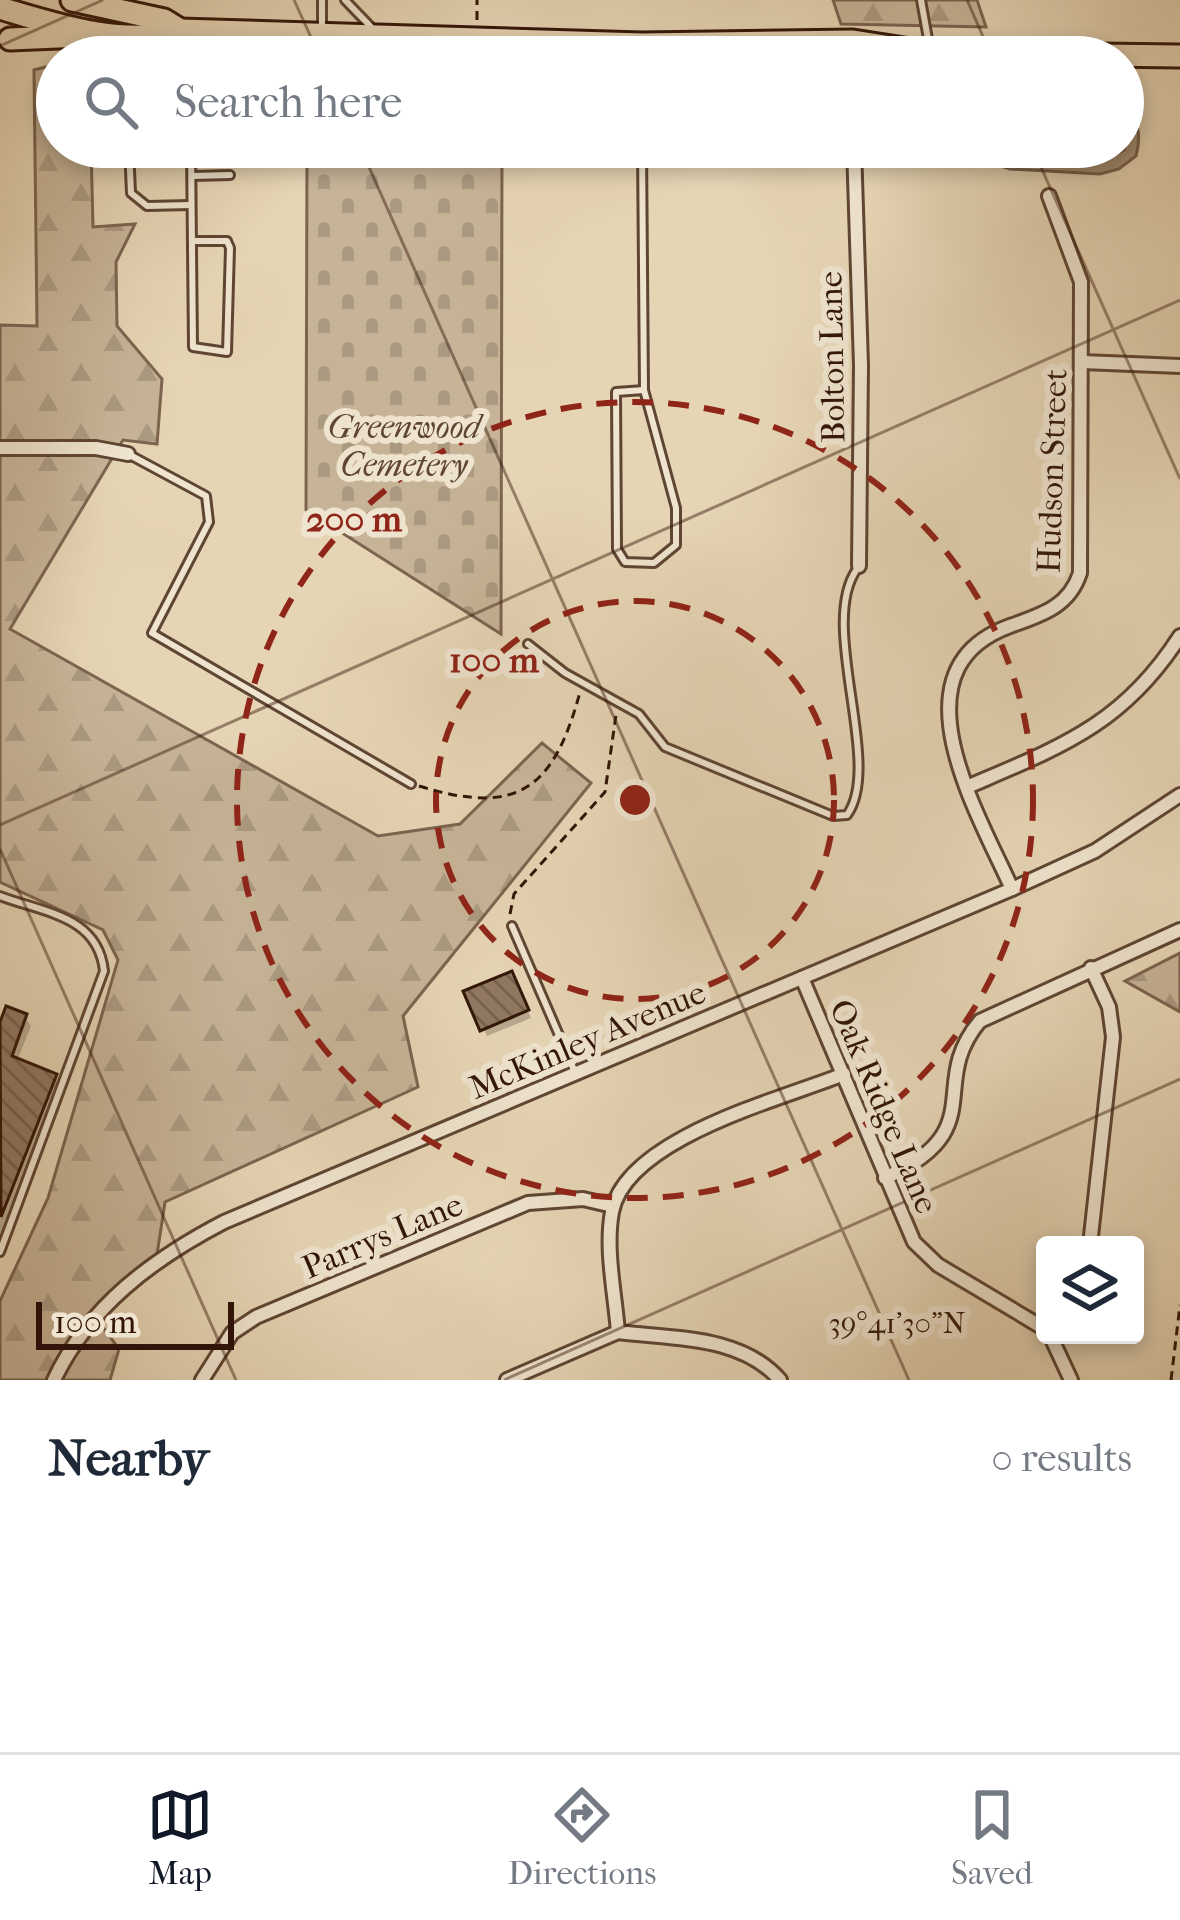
<!DOCTYPE html>
<html lang="en">
<head>
<meta charset="utf-8">
<style>
	body { margin:0; font-family:"IM FELL French Canon",serif; background:#f2f2f3; color:#1f2937 }
	.controls { position:absolute; right:36px; bottom:36px; display:grid; overflow:hidden; border-radius:12px; box-shadow:0 6px 18px #0003 }
	.controls button { width:108px; height:108px; display:grid; place-items:center; padding:0; border:0; border-bottom:3px solid #e0e1e3; background:#fff; color:#1f2937; font:60px sans-serif }
	.scale { position:absolute; left:36px; bottom:30px; width:198px; box-sizing:border-box; padding-left:12px; border:6px solid #321508; border-top:0; font-size:33px; line-height:42px; white-space:nowrap; color:#321508; -webkit-text-stroke:9px #efe4cf; paint-order:stroke }
	.list { margin:0; padding:0; list-style:none }
	h2 { display:flex; justify-content:space-between; align-items:center; height:156px; margin:0; padding:0 48px; font-size:51px }
	h2 small { font-size:39px; font-weight:400; color:#747a83 }
	.icon { flex:none; width:66px; height:66px; fill:none; stroke:currentColor; stroke-width:2; stroke-linecap:round; stroke-linejoin:round }
	.map { position:relative; flex:none; width:1180px; height:1380px; overflow:hidden }
	.search { position:absolute; background:#fff; box-shadow:0 6px 18px #0003; left:36px; right:36px; top:36px; height:132px; display:flex; align-items:center; gap:30px; box-sizing:border-box; padding:0 42px; border-radius:66px; color:#747a83; font-size:45px }
	.sheet { height:372px; background:#fff }
	nav { display:flex; justify-content:space-around; align-items:center; box-sizing:border-box; height:168px; border-top:3px solid #e0e1e3; background:#fff; font-size:33px; color:#747a83 }
	nav a { display:grid; justify-items:center; gap:6px }
	nav .on { color:#111827 }
	.map>svg:first-child { display:block }
	.forest { fill:url(#forest-firs); stroke:#7c6450; stroke-width:3 }
	.cemetery { fill:url(#cemetery-stones); stroke:#7c6450; stroke-width:3 }
	.water { fill:#a9947a; stroke:#79614c; stroke-width:3 }
	.shadow { fill:#0003 }
	.lines { fill:none; stroke-linecap:round; stroke-linejoin:round }
	.shore { stroke:#6e5441; stroke-width:3 }
	.building { fill:url(#building-back-hatch); stroke:#321508; stroke-width:3 }
	.service-casing { stroke:#5f4533; stroke-width:12 }
	.minor-casing { stroke:#5f4533; stroke-width:18 }
	.trunk-casing { stroke:#321508; stroke-width:27 }
	.path { stroke:#321508; stroke-width:3; stroke-dasharray:9 6; stroke-linecap:butt }
	.service { stroke:#efe4cf; stroke-width:6 }
	.minor { stroke:#efe4cf; stroke-width:12 }
	.trunk { stroke:#e6d5b5; stroke-width:21 }
	.ticks { fill:none; stroke:#321508; stroke-width:3; stroke-opacity:0.45 }
	.ring { fill:none; stroke:#8f2418; stroke-width:6; stroke-dasharray:21 15 }
	.labels { text-anchor:middle; stroke-width:12; stroke-linejoin:round; paint-order:stroke }
	.street-label { font-size:33px; fill:#321508; stroke:#efe4cf }
	.park-label { font-size:33px; font-style:italic; fill:#5f4533; stroke:#efe4cf }
	.ticks-label { font-size:30px; text-anchor:middle; fill:#321508; stroke:#efe4cf; stroke-width:12; stroke-linejoin:round; paint-order:stroke }
	.centre { fill:#8f2418; stroke:#efe4cf; stroke-width:6 }
	.ring-label { font-size:36px; text-anchor:middle; font-weight:bold; fill:#8f2418; stroke:#efe4cf; stroke-width:12; stroke-linejoin:round; paint-order:stroke }
</style>
</head>
<body>
<div class="map">
<svg width="1180" height="1380" viewBox="0 0 1180 1380">
	<defs>
		<pattern id="forest-firs" width="22" height="20" patternUnits="userSpaceOnUse" patternTransform="scale(3)"><rect width="22" height="20" fill="#c7b498"/><path d="M5 1l3.5 6h-7zM16 11l3.5 6h-7z" fill="#ab9a82"/></pattern>
		<pattern id="cemetery-stones" width="16" height="16" patternUnits="userSpaceOnUse" patternTransform="scale(3)"><rect width="16" height="16" fill="#c7b498"/><path d="M2 7V4a2 2 0 0 1 4 0v3zM10 15v-3a2 2 0 0 1 4 0v3z" fill="#ab9a82"/></pattern>
		<pattern id="building-back-hatch" width="6" height="6" patternUnits="userSpaceOnUse" patternTransform="scale(3)"><rect width="6" height="6" fill="#907962"/><path d="M-1 5l2 2M0 0l6 6M5-1l2 2" fill="none" stroke="#76624f"/></pattern>
	</defs>
	<rect width="100%" height="100%" fill="#e6d5b5"/>
	<filter id="stains"><feTurbulence type="fractalNoise" baseFrequency=".00167" numOctaves="4"/><feColorMatrix values="0 0 0 0 .2 0 0 0 0 .09 0 0 0 0 .02 0 0 0 .5 -.17"/></filter>
	<radialGradient id="worn" r=".72"><stop offset=".6" stop-color="#630" stop-opacity="0"/><stop offset="1" stop-color="#630" stop-opacity=".3"/></radialGradient>
	<g class="forest">
		<polygon points="833,0 977,0 986,27 841,24"/>
		<polygon points="57,64 57,147 91,147 93,227 135,224 116,262 117,326 162,379 157,444 123,440 10,629 378,836 460,824 542,743 591,783 403,1016 418,1087 165,1202 156,1261 97,1319 119,1349 110,1380 0,1380 0,1301 48,1198 118,960 103,930 0,882 0,325 37,326 34,70"/>
		<polygon points="1180,953 1180,1012 1125,981"/>
	</g>
	<polygon class="cemetery" points="307,147 502,147 501,634 306,510"/>
	<path class="water" d="M1123,107c17,13 18,29 13,49l-17,13 -19,5 -90,-5 -13,-4 -14,-17 140,-1z"/>
	<g class="shadow">
		<polygon points="515,981 531,1018 487,1036 467,993"/>
		<polygon points="8,1010 25,1017 31,1026 17,1061 55,1076 60,1085 0,1239 0,1031"/>
	</g>
	<g class="lines">
		<path class="shore" d="M996,147c18,19 110,20 129,2l-2,-26"/>
	</g>
	<g class="building">
		<polygon points="512,971 529,1010 480,1031 463,991"/>
		<polygon points="6,1006 27,1014 12,1056 57,1074 1,1217 0,1022"/>
	</g>
	<g class="lines">
		<defs>
			<g id="service">
				<polyline points="345,0 371,27"/>
				<polyline points="921,0 930,50"/>
				<polyline points="322,26 322,0"/>
				<polyline points="190,57 190,35"/>
				<polyline points="129,147 131,193 147,206 191,205"/>
				<polyline points="191,147 193,347 227,352 230,248 227,241 192,241"/>
				<polyline points="642,147 644,390 676,508 676,545 654,563 625,562 617,549 616,392 644,390"/>
				<polyline points="192,176 230,175"/>
				<polyline points="128,454 206,496 209,522 152,633 411,784"/>
				<path d="M528,644l37,29 74,41 26,33 168,69 14,-1c37,-51 -30,-190 10,-246"/>
				<path d="M0,896c45,17 98,20 104,75l-104,281"/>
				<polyline points="512,926 574,1070"/>
			</g>
			<g id="minor">
				<polyline points="854,147 861,365 859,566"/>
				<polyline points="1083,362 1180,366"/>
				<polyline points="0,448 96,448 128,454"/>
				<path d="M967,787c93,-40 156,-62 213,-151"/>
				<path d="M1012,889c-35,-78 -121,-220 -2,-263 31,-11 59,-19 70,-53l1,-291 -32,-86"/>
				<polyline points="802,978 914,1242 938,1265 1045,1329"/>
				<path d="M885,1178c108,-49 41,-93 95,-157l200,-91"/>
				<polyline points="1090,1245 1113,1037 1109,1007 1091,968"/>
				<path d="M618,1332c-3,-38 -13,-83 -6,-120 14,-74 170,-113 232,-138"/>
				<path d="M618,1332c55,7 123,3 162,48"/>
				<polyline points="1050,1335 1071,1380"/>
				<path d="M54,1380c35,-74 99,-121 170,-158l788,-333 83,-38 85,-56"/>
				<polyline points="202,1380 232,1333 256,1317 528,1203 583,1199 613,1206"/>
				<polyline points="507,1380 618,1332"/>
			</g>
			<g id="trunk">
				<polyline points="72,0 164,20 180,30"/>
				<path d="M0,8c54,16 125,40 180,22l462,14 211,-3 77,12 250,3"/>
				<polyline points="10,39 82,36"/>
			</g>
		</defs>
		<use href="#service" class="service-casing"/>
		<use href="#minor" class="minor-casing"/>
		<use href="#trunk" class="trunk-casing"/>
		<g class="path">
			<polyline points="477,20 477,0"/>
			<path d="M419,786c100,31 135,2 161,-94"/>
			<polyline points="510,914 514,894 605,792 616,715"/>
			<polyline points="1171,1380 1180,1305"/>
		</g>
		<use href="#service" class="service"/>
		<use href="#minor" class="minor"/>
		<use href="#trunk" class="trunk"/>
	</g>
	<path class="ticks" d="M294,0l26,57M967,0l25,57M0,46l103,-46M360,147l549,1233M1032,147l148,332M0,825l1180,-525M0,849l236,531M504,1380l676,-301"/>
	<g class="ring">
		<circle cx="635" cy="800" r="199"/>
		<circle cx="635" cy="800" r="398"/>
	</g>
	<g class="labels">
		<g class="street-label">
			<text transform="translate(831 357) rotate(-91)" y="12">Bolton Lane</text>
			<text transform="translate(1051 471) rotate(-88)" y="12">Hudson Street</text>
			<text transform="translate(587 1039) rotate(-23)" y="12">McKinley Avenue</text>
			<text transform="translate(885 1106) rotate(67)" y="12">Oak Ridge Lane</text>
			<text transform="translate(382 1235) rotate(-23)" y="12">Parrys Lane</text>
		</g>
		<g class="park-label">
			<text x="404" y="438">Greenwood<tspan x="404" dy="38">Cemetery</tspan></text>
		</g>
	</g>
	<g class="ticks-label">
		<text x="897" y="1333">39°41'30"N</text>
	</g>
	<circle cx="635" cy="800" r="18" class="centre"/>
	<g class="ring-label">
		<text x="354" y="531">200 m</text>
		<text x="494" y="672">100 m</text>
	</g>
	<rect width="100%" height="100%" filter="url(#stains)"/>
	<rect width="100%" height="100%" fill="url(#worn)"/>
</svg>
<div class="controls">
<button><svg class="icon" aria-label="layers" viewBox="0 0 24 24"><path d="M12 4l9 5-9 5-9-5zM3 14l9 5 9-5"/></svg></button>
</div>
<div class="scale">100 m</div>
<div class="search"><svg class="icon" aria-label="search" viewBox="0 0 24 24"><circle cx="10" cy="10" r="6"/><path d="M15 15l6 6"/></svg>Search here</div>
</div>
<section class="sheet">
<h2>Nearby<small>0 results</small></h2>
<ul class="list">
</ul>
</section>
<nav>
<a class="on"><svg class="icon" aria-label="map" viewBox="0 0 24 24"><path d="M3 6l6-2 6 2 6-2v14l-6 2-6-2-6 2zM9 4v14M15 6v14"/></svg>Map</a>
<a><svg class="icon" aria-label="directions" viewBox="0 0 24 24"><path d="M12 3l9 9-9 9-9-9zM9 14v-3h6M13 9l2 2-2 2"/></svg>Directions</a>
<a><svg class="icon" aria-label="saved" viewBox="0 0 24 24"><path d="M7 4h10v16l-5-4-5 4z"/></svg>Saved</a>
</nav>
</body>
</html>
